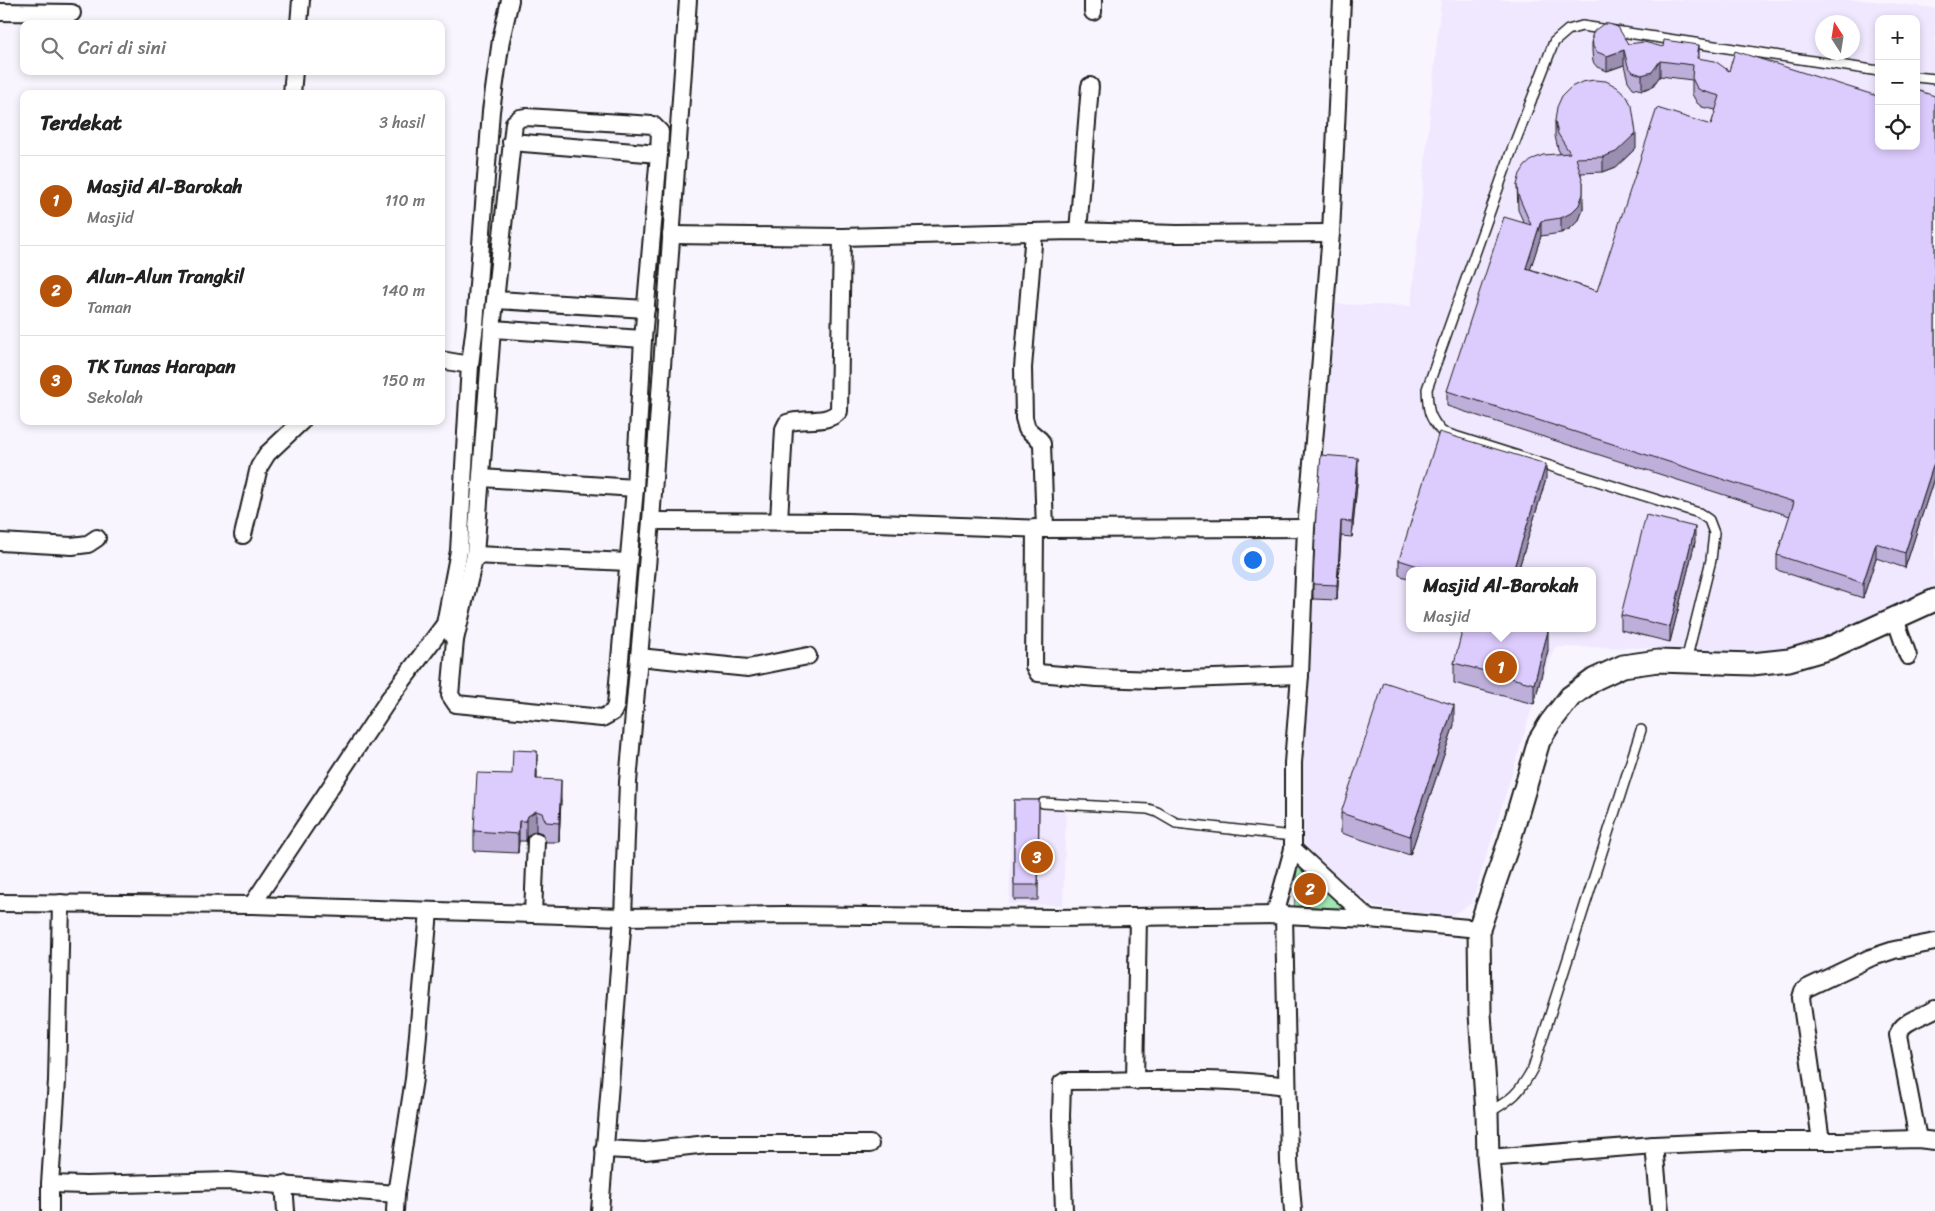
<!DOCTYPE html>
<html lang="id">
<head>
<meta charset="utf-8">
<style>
	body { margin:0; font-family:Sriracha,sans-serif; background:#f6f6f6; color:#222 }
	.controls { position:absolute; right:15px; top:15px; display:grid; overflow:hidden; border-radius:10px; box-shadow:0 2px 8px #0003 }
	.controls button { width:45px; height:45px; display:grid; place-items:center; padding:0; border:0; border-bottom:1px solid #e0e0e0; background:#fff; color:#222; font:25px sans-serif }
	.compass { position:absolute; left:1815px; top:15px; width:45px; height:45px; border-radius:50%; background:#fff; box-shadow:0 2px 8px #0003; rotate:348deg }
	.you { position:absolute; left:1252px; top:559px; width:18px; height:18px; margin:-12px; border:4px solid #fff; border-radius:50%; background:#1a73e8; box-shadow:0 0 0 8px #1a73e833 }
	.badge { display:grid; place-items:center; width:32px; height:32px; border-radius:50%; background:#b45309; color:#fff; font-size:16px; font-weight:700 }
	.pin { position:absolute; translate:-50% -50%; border:2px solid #fff; box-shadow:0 1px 5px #0006 }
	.popup { position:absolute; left:1406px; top:567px; width:190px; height:65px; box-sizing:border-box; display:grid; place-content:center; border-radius:10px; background:#fff; filter:drop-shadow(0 1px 4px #0005); font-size:16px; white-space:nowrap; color:#767676 }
	.popup b { font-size:19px; color:#222 }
	.popup::after { content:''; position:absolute; left:50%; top:100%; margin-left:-10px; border:10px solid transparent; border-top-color:#fff }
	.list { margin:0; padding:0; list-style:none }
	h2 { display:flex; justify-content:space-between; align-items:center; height:65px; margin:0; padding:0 20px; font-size:21px }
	h2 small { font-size:16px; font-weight:400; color:#767676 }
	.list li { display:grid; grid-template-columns:32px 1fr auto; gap:15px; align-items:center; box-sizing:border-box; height:90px; padding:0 20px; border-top:1px solid #e0e0e0 }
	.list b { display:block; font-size:19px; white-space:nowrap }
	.list p { margin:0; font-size:16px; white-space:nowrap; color:#767676 }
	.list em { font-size:16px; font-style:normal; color:#767676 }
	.icon { flex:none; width:28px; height:28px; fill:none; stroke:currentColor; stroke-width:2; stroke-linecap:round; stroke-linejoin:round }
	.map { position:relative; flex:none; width:1935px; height:1211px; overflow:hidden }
	.search { position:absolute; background:#fff; box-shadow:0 2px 8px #0003; left:20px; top:20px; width:425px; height:55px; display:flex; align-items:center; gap:12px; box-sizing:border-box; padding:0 18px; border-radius:10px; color:#767676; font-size:19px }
	.panel { position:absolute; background:#fff; box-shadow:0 2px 8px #0003; left:20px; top:90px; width:425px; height:335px; border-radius:10px }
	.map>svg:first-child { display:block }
	.built { fill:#f0e8fe; fill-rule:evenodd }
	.green { fill:#9ee6b3; stroke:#5d8168 }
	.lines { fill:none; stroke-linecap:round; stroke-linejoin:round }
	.service-casing { stroke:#1c1c1c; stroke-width:12 }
	.minor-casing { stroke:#1c1c1c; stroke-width:20 }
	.tertiary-casing { stroke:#1c1c1c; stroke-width:25 }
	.service { stroke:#fff; stroke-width:9 }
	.minor { stroke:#fff; stroke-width:16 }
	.tertiary { stroke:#fff; stroke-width:21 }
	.wall { fill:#bdafda; stroke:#1c1c1c }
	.shaded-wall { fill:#9a8eb1; stroke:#1c1c1c }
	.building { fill:#dccbfd; stroke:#1c1c1c }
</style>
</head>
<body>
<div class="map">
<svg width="1935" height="1211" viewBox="0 0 1935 1211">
	<rect width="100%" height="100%" fill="#f8f5ff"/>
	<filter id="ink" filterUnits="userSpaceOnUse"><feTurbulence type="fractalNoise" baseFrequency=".02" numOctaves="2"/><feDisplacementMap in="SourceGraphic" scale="10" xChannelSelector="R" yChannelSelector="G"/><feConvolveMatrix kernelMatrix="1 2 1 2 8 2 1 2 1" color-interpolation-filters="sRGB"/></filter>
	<g filter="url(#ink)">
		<g class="built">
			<path d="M1441,0h423l71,8v585l-136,58 -45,5 -87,-8 -112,-1 -22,58 -61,198 -23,14 -72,-10 -41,-24 -38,-36 6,-232 28,-311 79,2zM1879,19h37v127h-37zM1822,22h30v30h-30zM1410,571h182v57h-182z"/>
			<polygon points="1012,809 1066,810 1063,905 1009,904"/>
		</g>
		<polygon class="green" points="1297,867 1351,911 1294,910"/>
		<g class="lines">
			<defs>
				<g id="service">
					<polyline points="1916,77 1935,79"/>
					<path d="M1686,661l25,-101 3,-27 -5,-13 -10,-7 -257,-81c-14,-16 -14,-22 -15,-43l83,-234 44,-113 14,-12 14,-4 297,45"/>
					<polyline points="1043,803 1148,809 1157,812 1176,823 1292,836"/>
					<path d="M1488,1113c24,-14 31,-19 45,-45l108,-338"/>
				</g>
				<g id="minor">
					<polyline points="1342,0 1331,233 1317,408 1306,528 1300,675 1293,763 1293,849 1369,919"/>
					<polyline points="0,12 72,13"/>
					<polyline points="1093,12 1093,0"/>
					<polyline points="299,24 301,0"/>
					<polyline points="292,94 294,71"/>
					<polyline points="511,142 659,154"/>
					<polyline points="1078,231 1090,86"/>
					<polyline points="1034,232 1023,368 1024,418 1027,429 1040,440 1042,444 1045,529"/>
					<polyline points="671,235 842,237 1072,231 1177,234 1331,233"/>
					<polyline points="496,300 646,309"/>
					<polyline points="492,329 643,339"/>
					<polyline points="441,360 470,365"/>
					<polyline points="482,478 635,488"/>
					<polyline points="651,521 848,522 1045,529 1306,528"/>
					<path d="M779,521l5,-92 3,-6c15,-6 40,2 52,-12l3,-174"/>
					<polyline points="1035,528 1034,666 1038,673 1097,678 1156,680 1300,675"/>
					<polyline points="243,535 259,467 267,454 302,421"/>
					<polyline points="0,542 72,546 88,544 97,538"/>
					<polyline points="1895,618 1908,656"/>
					<polyline points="445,624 455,640 450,695 456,704 602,718 613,712 616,705 635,488 643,339 659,154 660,132 653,125 526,117 520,118 514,123 492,329 475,555"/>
					<polyline points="455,640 475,555 628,562"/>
					<polyline points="639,657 748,668 808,656"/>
					<polyline points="0,903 252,905 623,917 784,915 1056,918 1284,915 1369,919 1479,929"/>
					<polyline points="61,903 57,1081 50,1184 86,1185 228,1181 396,1194 414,1079 429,911"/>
					<polyline points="252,905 389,699 445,624 459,551 470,365 475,325 491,111 501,40 510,0"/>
					<polyline points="533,914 536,841"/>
					<polyline points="1275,915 1293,849"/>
					<polyline points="1284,915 1289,1162 1293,1211"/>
					<polyline points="1135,1081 1138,917"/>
					<path d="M1918,1139l-20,-104c3,-14 26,-19 37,-26"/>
					<polyline points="1821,1141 1801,998 1803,991 1807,988 1870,958 1894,950 1935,942"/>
					<polyline points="1654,1145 1660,1211"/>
					<polyline points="604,1149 645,1151 707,1144 870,1144"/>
					<polyline points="1488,1158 1654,1145 1743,1141 1841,1141 1918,1139 1935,1141"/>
					<polyline points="50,1184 50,1211"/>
					<polyline points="284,1184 286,1211"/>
					<polyline points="395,1211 396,1194"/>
					<polyline points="600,1211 623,917 628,782 651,521 688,0"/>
					<path d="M1064,1211l-3,-95 1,-33 4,-2c74,0 148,-5 221,5"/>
				</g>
				<polyline id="tertiary" points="1493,1211 1488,1158 1487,1113 1480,1014 1479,929 1510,839 1539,741 1550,723 1570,697 1595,679 1623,666 1658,661 1752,664 1789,660 1827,649 1935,600"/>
			</defs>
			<use href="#service" class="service-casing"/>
			<use href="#minor" class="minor-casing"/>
			<use href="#tertiary" class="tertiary-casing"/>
			<use href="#service" class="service"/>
			<use href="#minor" class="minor"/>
			<use href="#tertiary" class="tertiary"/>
		</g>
		<g class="wall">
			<polygon points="1592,36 1628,44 1699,59 1729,71 1877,96 1935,96 1935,479 1934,478 1905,568 1876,558 1863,598 1777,570 1777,555 1790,516 1447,406 1447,391 1524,223 1518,210 1517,185 1560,153 1558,149 1555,136 1555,121 1636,148 1616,167 1603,172 1581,173 1583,209 1579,220 1571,228 1561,233 1541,236 1530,269 1597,291 1711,125 1716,110 1702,107 1697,103 1692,94 1692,80 1660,76 1652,87 1642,90 1633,88 1628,81 1624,65 1607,71 1597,67 1593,62 1592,51"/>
			<polygon points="1358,473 1352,537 1341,536 1337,600 1313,599 1313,584"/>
			<polygon points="1546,479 1518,571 1410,571 1410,579 1399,575 1399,560"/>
			<polygon points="1695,542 1670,642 1621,630 1621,615"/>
			<polygon points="1548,650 1534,704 1454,683 1454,663"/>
			<polygon points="1454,725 1410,855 1341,833 1341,813"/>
			<polygon points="537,771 537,779 561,800 559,842 546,842 542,833 536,831 528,835 526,841 519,841 518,853 474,851 474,831 512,774"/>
			<polygon points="1014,800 1039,800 1038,900 1014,900"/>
		</g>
		<g class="shaded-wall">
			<polygon points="1699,45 1699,60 1697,58"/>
			<polygon points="1624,50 1624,65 1607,71 1607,56"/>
			<polygon points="1660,61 1660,76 1652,87 1642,90 1642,75"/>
			<polygon points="1636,133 1636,148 1616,167 1603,172 1603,157"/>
			<polygon points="1583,182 1583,209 1579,220 1571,228 1561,233 1561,218"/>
			<polygon points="1541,221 1541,236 1526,283 1526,268"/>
			<polygon points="1358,458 1358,473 1352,537 1352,522"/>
			<polygon points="1934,463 1934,478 1905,568 1905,553"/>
			<polygon points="1546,464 1546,479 1518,571 1513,571"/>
			<polygon points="1341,521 1341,536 1337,600 1337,585"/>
			<polygon points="1695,527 1695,542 1670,642 1670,627"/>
			<polygon points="1876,543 1876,558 1863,598 1863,583"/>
			<polygon points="1548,631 1548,650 1534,704 1534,684"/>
			<polygon points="1454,705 1454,725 1410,855 1410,836"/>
			<polygon points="537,751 537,771 536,799 536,779"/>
			<polygon points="561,780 561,800 559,842 559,823"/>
			<polygon points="536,811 536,831 528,835 526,841 526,821 528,816"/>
			<polygon points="519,821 519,841 518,853 518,834"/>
		</g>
		<g class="building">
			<polygon points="1603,24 1609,24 1618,27 1628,44 1644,42 1663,47 1664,40 1699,45 1697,58 1715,61 1729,71 1735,51 1877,96 1879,92 1879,146 1916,146 1916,90 1935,96 1935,464 1934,463 1905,553 1876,543 1863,583 1777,555 1794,502 1447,391 1504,217 1531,225 1518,195 1517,185 1520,174 1525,166 1533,159 1543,155 1570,153 1558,134 1555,121 1557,107 1562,96 1571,87 1582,82 1594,80 1606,81 1617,87 1626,95 1632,106 1636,133 1616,152 1603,157 1576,158 1583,182 1583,194 1579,205 1571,213 1561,218 1541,221 1526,268 1597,291 1657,108 1711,125 1720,96 1702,91 1697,88 1692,78 1693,65 1660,61 1652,72 1642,75 1633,72 1628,66 1624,50 1607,56 1597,52 1593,47 1592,36 1594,31"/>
			<polygon points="1439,432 1546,464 1513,571 1434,571 1399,560"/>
			<polygon points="1321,455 1358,458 1352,522 1341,521 1337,585 1313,584 1316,514"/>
			<polygon points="1646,515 1695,527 1670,627 1621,615"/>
			<polygon points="1463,628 1539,628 1548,631 1534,684 1454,663"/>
			<polygon points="1384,682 1454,705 1410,836 1341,813"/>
			<polygon points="513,750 537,751 536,779 561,780 559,823 546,822 542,813 536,811 528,816 526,821 519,821 518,834 474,831 477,773 512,774"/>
			<polygon points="1014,800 1039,800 1038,885 1014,885"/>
		</g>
	</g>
</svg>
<div class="controls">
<button>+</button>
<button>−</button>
<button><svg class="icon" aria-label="locate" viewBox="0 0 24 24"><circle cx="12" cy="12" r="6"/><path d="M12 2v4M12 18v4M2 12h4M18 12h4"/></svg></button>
</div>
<svg class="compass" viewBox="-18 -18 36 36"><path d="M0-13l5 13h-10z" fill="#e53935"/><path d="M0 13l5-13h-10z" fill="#767676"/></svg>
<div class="you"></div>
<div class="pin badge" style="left:1501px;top:667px">1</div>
<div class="popup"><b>Masjid Al-Barokah</b>Masjid</div>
<div class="pin badge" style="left:1310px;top:889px">2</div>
<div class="pin badge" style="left:1037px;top:857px">3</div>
<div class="search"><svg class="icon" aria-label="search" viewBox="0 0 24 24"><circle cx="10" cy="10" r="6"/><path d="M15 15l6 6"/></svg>Cari di sini</div>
<section class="panel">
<h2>Terdekat<small>3 hasil</small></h2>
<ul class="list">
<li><span class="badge">1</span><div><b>Masjid Al-Barokah</b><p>Masjid</p></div><em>110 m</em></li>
<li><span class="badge">2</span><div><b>Alun-Alun Trangkil</b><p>Taman</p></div><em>140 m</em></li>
<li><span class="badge">3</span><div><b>TK Tunas Harapan</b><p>Sekolah</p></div><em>150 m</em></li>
</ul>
</section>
</div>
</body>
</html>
